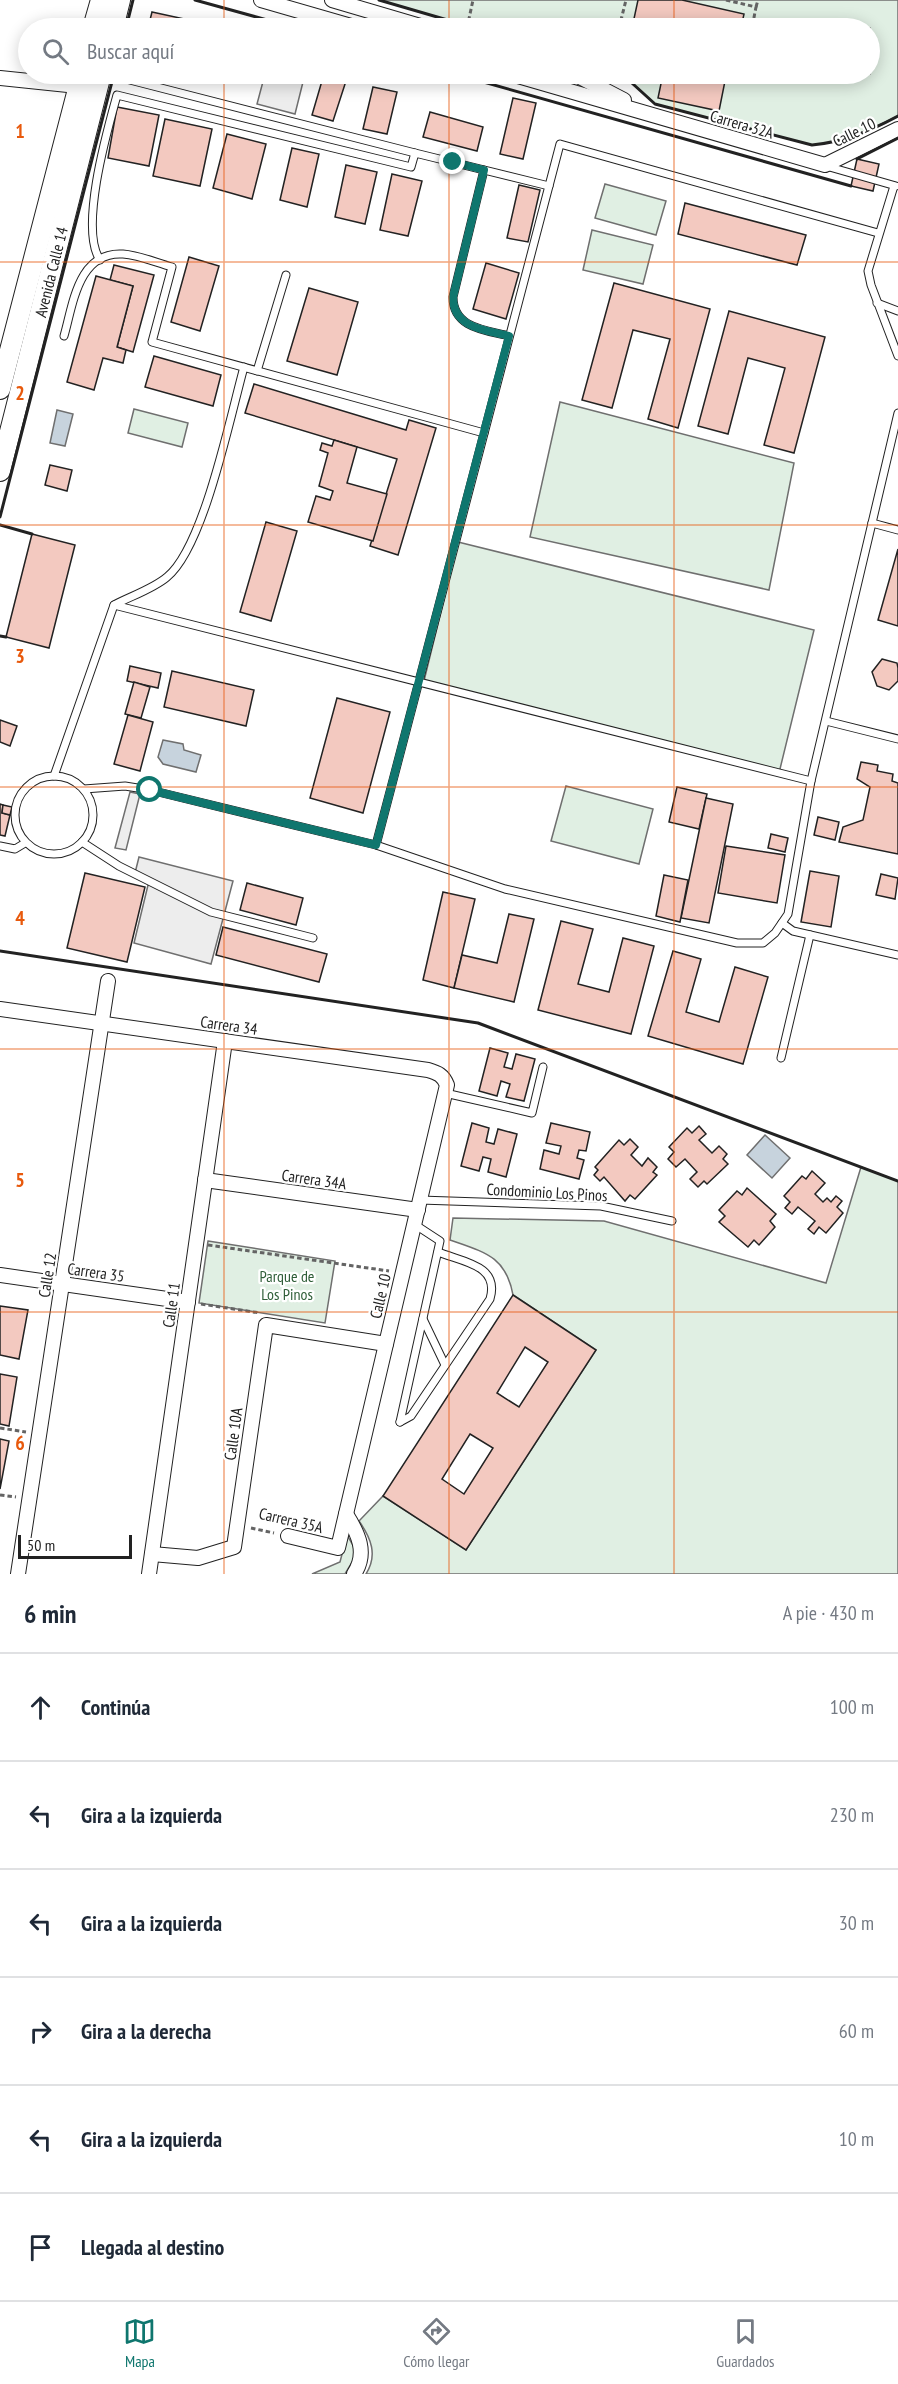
<!DOCTYPE html>
<html lang="es">
<head>
<meta charset="utf-8">
<style>
	body { margin:0; font-family:"PT Sans Narrow",sans-serif; background:#f2f2f3; color:#1f2937 }
	.scale { position:absolute; left:18px; bottom:15px; width:114px; box-sizing:border-box; padding-left:6px; border:3px solid #222; border-top:0; font-size:16px; line-height:21px; white-space:nowrap; color:#222; -webkit-text-stroke:4px #fff; paint-order:stroke }
	.stop { position:absolute; width:18px; height:18px; margin:-14px; border:4px solid #0f766e; border-radius:50%; background:#fff }
	.stop.end { background:#0f766e; border-color:#fff; box-shadow:0 2px 6px #0008 }
	.list { margin:0; padding:0; list-style:none }
	h2 { display:flex; justify-content:space-between; align-items:center; height:78px; margin:0; padding:0 24px; font-size:26px }
	h2 small { font-size:20px; font-weight:400; color:#747a83 }
	.list li { display:grid; grid-template-columns:39px 1fr auto; gap:18px; align-items:center; box-sizing:border-box; height:108px; padding:0 24px; border-top:2px solid #e0e1e3 }
	.list b { display:block; font-size:22px; white-space:nowrap }
	.list em { font-size:20px; font-style:normal; color:#747a83 }
	.icon { flex:none; width:33px; height:33px; fill:none; stroke:currentColor; stroke-width:2; stroke-linecap:round; stroke-linejoin:round }
	.map { position:relative; flex:none; width:898px; height:1574px; overflow:hidden }
	.search { position:absolute; background:#fff; box-shadow:0 3px 15px #0003; left:18px; right:18px; top:18px; height:66px; display:flex; align-items:center; gap:15px; box-sizing:border-box; padding:0 21px; border-radius:33px; color:#747a83; font-size:22px }
	.sheet { height:726px; background:#fff }
	nav { display:flex; justify-content:space-around; align-items:center; box-sizing:border-box; height:84px; border-top:2px solid #e0e1e3; background:#fff; font-size:16px; color:#747a83 }
	nav a { display:grid; justify-items:center; gap:3px }
	nav .on { color:#0f766e }
	.map>svg:first-child { display:block }
	.green { fill:#e0efe3; stroke:#6f6f6f; stroke-width:1.5 }
	.parking { fill:#ededed; stroke:#6f6f6f; stroke-width:1.5 }
	.water { fill:#c7d3dd; stroke:#6f6f6f; stroke-width:1.5 }
	.building { fill:#f3c9c0; stroke:#222; stroke-width:1.5; fill-rule:evenodd }
	.lines { fill:none; stroke-linecap:round; stroke-linejoin:round }
	.lane-casing { stroke:#222; stroke-width:9 }
	.street-casing { stroke:#222; stroke-width:16 }
	.secondary-casing { stroke:#222; stroke-width:22 }
	.path { stroke:#646464; stroke-width:3; stroke-dasharray:4.5 3; stroke-linecap:butt }
	.lane { stroke:#fff; stroke-width:7 }
	.street { stroke:#fff; stroke-width:14 }
	.secondary { stroke:#fff; stroke-width:20 }
	.wall { stroke:#222; stroke-width:3 }
	.route { stroke:#0f766e; stroke-width:8 }
	.grid { fill:none; stroke:#e8590c; stroke-width:1.5; stroke-opacity:0.55 }
	.labels { text-anchor:middle; stroke-width:4.5; stroke-linejoin:round; paint-order:stroke }
	.street-label { font-size:16px; fill:#222; stroke:#fff }
	.park-label { font-size:16px; fill:#2f5e38; stroke:#fff }
	.grid-label { font-size:20px; text-anchor:middle; font-weight:bold; fill:#e8590c; stroke:#fff; stroke-width:4.5; stroke-linejoin:round; paint-order:stroke }
</style>
</head>
<body>
<div class="map">
<svg width="898" height="1574" viewBox="0 0 898 1574">
	<rect width="100%" height="100%" fill="#fff"/>
	<g class="green">
		<path d="M379,0h519v116c-28,14 -55,26 -86,29l-157,-41 -33,-30h248v-46h-395z"/>
		<polygon points="605,184 666,201 656,235 595,218"/>
		<polygon points="592,230 653,245 643,284 583,270"/>
		<polygon points="560,402 794,463 769,590 530,537"/>
		<polygon points="134,409 188,423 182,447 128,433"/>
		<polygon points="458,542 814,630 779,773 423,685"/>
		<polygon points="566,786 653,809 639,864 551,841"/>
		<path d="M861,1167l37,14v393h-532c12,-19 5,-36 -7,-53l24,-25 83,54 130,-200 -83,-55c-7,-39 -29,-43 -63,-55l3,-22 151,3 222,62z"/>
		<polygon points="208,1241 335,1261 325,1323 199,1303"/>
		<polygon points="347,1535 355,1549 354,1559 345,1574 312,1574 340,1562"/>
	</g>
	<g class="parking">
		<polygon points="265,74 305,74 295,114 257,104"/>
		<polygon points="130,792 140,794 126,850 115,848"/>
		<polygon points="139,857 233,881 211,964 134,943 149,881 134,877"/>
	</g>
	<g class="water">
		<polygon points="57,410 73,414 65,446 50,443"/>
		<polygon points="163,740 183,744 184,750 201,755 196,772 163,764 158,757"/>
		<polygon points="765,1135 790,1158 772,1178 747,1155"/>
	</g>
	<g class="building">
		<polygon points="638,0 682,0 744,14 741,28 632,28"/>
		<polygon points="152,12 203,23 202,28 148,28"/>
		<polygon points="324,74 346,81 333,121 312,115"/>
		<polygon points="663,74 726,76 719,111 658,98"/>
		<polygon points="373,87 397,92 387,134 363,129"/>
		<polygon points="513,98 536,103 523,159 500,154"/>
		<polygon points="117,107 159,115 149,166 108,158"/>
		<polygon points="430,112 483,127 477,151 423,137"/>
		<polygon points="165,119 212,129 200,186 153,176"/>
		<polygon points="227,134 266,144 252,199 213,188"/>
		<polygon points="292,148 319,154 307,207 280,200"/>
		<polygon points="857,159 879,164 873,191 851,186"/>
		<polygon points="346,165 377,172 365,224 335,217"/>
		<polygon points="392,174 422,181 408,236 380,230"/>
		<polygon points="519,185 540,190 528,242 507,238"/>
		<polygon points="685,203 806,235 797,265 678,234"/>
		<polygon points="189,257 219,266 200,331 171,322"/>
		<polygon points="486,263 519,273 506,319 473,309"/>
		<polygon points="114,265 154,275 133,352 117,347 133,286 110,280"/>
		<polygon points="96,276 133,286 117,347 126,350 123,363 103,358 94,390 67,382"/>
		<polygon points="614,283 710,309 678,428 648,419 670,339 633,330 612,408 582,400"/>
		<polygon points="309,288 358,302 337,375 287,361"/>
		<polygon points="729,311 825,337 794,453 764,445 785,368 748,358 728,434 698,426"/>
		<polygon points="154,356 221,375 213,406 145,387"/>
		<polygon points="254,384 406,430 409,420 436,428 398,555 370,546 397,459 245,413"/>
		<polygon points="334,440 357,447 347,483 387,494 373,541 308,522 316,496 330,500 333,491 319,486 328,453 320,450 322,443 332,446"/>
		<polygon points="50,465 72,470 67,491 45,485"/>
		<polygon points="266,522 297,531 271,621 240,612"/>
		<polygon points="32,534 75,545 49,648 6,637"/>
		<polygon points="898,549 898,626 878,620"/>
		<polygon points="882,659 897,663 898,668 898,681 889,690 877,686 872,672"/>
		<polygon points="130,666 161,673 158,688 127,681"/>
		<polygon points="172,671 254,690 246,726 164,707"/>
		<polygon points="134,682 150,687 141,718 125,714"/>
		<polygon points="337,698 390,712 363,813 310,798"/>
		<polygon points="128,715 153,722 140,771 114,764"/>
		<polygon points="0,720 17,726 10,746 0,742"/>
		<polygon points="861,762 878,765 877,771 893,774 892,781 898,783 898,854 839,842 843,827 863,820 870,787 857,779"/>
		<polygon points="677,787 707,794 699,829 669,822"/>
		<polygon points="706,798 733,804 709,923 681,918"/>
		<polygon points="0,804 3,805 2,813 10,815 5,836 0,835"/>
		<polygon points="3,805 12,807 10,815 2,813"/>
		<polygon points="818,817 839,822 835,840 814,835"/>
		<polygon points="771,834 788,838 785,852 768,848"/>
		<polygon points="726,846 785,855 777,903 718,893"/>
		<polygon points="810,871 839,876 831,927 801,922"/>
		<polygon points="85,873 145,887 127,962 67,948"/>
		<polygon points="881,874 898,878 895,899 876,895"/>
		<polygon points="664,875 688,880 680,922 656,916"/>
		<polygon points="247,883 303,898 296,925 240,910"/>
		<polygon points="443,892 475,899 454,988 423,980"/>
		<polygon points="509,914 534,919 514,1002 454,988 462,955 497,963"/>
		<polygon points="561,921 593,929 578,984 609,992 623,938 654,946 631,1034 538,1010"/>
		<polygon points="223,927 327,954 319,982 216,955"/>
		<polygon points="673,951 701,959 686,1012 719,1022 735,967 768,977 743,1064 648,1036"/>
		<polygon points="490,1048 508,1053 504,1067 512,1069 516,1054 535,1059 524,1101 506,1097 510,1084 501,1081 497,1096 479,1091"/>
		<polygon points="472,1123 489,1128 486,1142 494,1144 498,1129 517,1134 506,1177 488,1172 491,1159 483,1157 479,1171 461,1166"/>
		<polygon points="551,1123 590,1132 586,1151 579,1150 577,1158 584,1160 579,1179 540,1169 544,1150 559,1154 561,1146 546,1143"/>
		<polygon points="699,1126 706,1134 699,1140 712,1153 719,1146 727,1154 723,1159 728,1164 707,1184 704,1181 698,1187 690,1179 697,1172 685,1159 676,1167 668,1159 674,1152 669,1147 687,1128 692,1133"/>
		<polygon points="630,1139 638,1147 631,1155 642,1166 648,1158 657,1167 653,1172 657,1175 635,1199 630,1195 625,1201 604,1177 600,1181 594,1175 598,1170 595,1167 619,1140 624,1145"/>
		<polygon points="812,1171 825,1183 815,1194 823,1202 827,1198 831,1202 836,1196 842,1201 837,1207 843,1213 826,1233 819,1227 814,1234 808,1229 815,1221 798,1207 792,1214 785,1208 790,1202 784,1196 802,1176 806,1179"/>
		<polygon points="747,1188 776,1214 770,1221 775,1227 759,1245 754,1240 748,1247 719,1222 725,1216 719,1210 737,1191 742,1195"/>
		<path d="M513,1295l83,55 -130,200 -83,-54zM525,1347l23,15 -29,45 -22,-14zM470,1434l23,14 -29,46 -22,-15z"/>
		<polygon points="0,1306 28,1310 19,1359 0,1355"/>
		<polygon points="0,1374 17,1377 9,1426 0,1424"/>
		<polygon points="0,1439 9,1441 0,1489"/>
	</g>
	<g class="lines">
		<defs>
			<g id="lane">
				<polyline points="122,78 415,153"/>
				<polyline points="826,166 896,186"/>
				<path d="M484,170l-31,127c0,31 32,33 56,39"/>
				<polyline points="894,186 868,271 871,285 898,356"/>
				<path d="M100,260c-21,-31 7,-129 17,-165l294,72 4,-14 134,33"/>
				<polyline points="877,303 898,311"/>
				<path d="M64,336c9,-31 14,-85 59,-82 16,1 34,9 49,13l-20,75 332,91"/>
				<polyline points="257,371 286,275"/>
				<polyline points="872,523 898,530"/>
				<polyline points="114,605 811,781"/>
				<polyline points="826,721 898,739"/>
				<circle cx="54" cy="815" r="39"/>
				<path d="M54,776l60,-171c17,-9 39,-16 53,-28 37,-30 63,-160 77,-210"/>
				<polyline points="84,789 125,786 150,790 376,845 505,889 737,943 763,943 775,933 788,914 811,781 898,413"/>
				<polyline points="82,842 119,866 211,912 313,938"/>
				<polyline points="376,845 560,144 878,233"/>
				<polyline points="0,846 15,849 25,843"/>
				<polyline points="782,923 793,931 898,955"/>
				<polyline points="781,1058 810,935"/>
				<polyline points="445,1093 532,1113 543,1067"/>
				<polyline points="420,1200 601,1206 672,1221"/>
				<polyline points="423,1319 445,1365"/>
				<path d="M400,1422l11,-6 79,-117c10,-34 -27,-37 -52,-47"/>
				<polyline points="400,1422 440,1241 414,1224"/>
			</g>
			<g id="street">
				<polyline points="261,0 358,28"/>
				<polyline points="332,0 427,28"/>
				<polyline points="511,74 825,165 898,129"/>
				<polyline points="574,74 624,100"/>
				<polyline points="0,78 87,87"/>
				<path d="M0,1009l428,61c10,3 15,5 19,15l-109,463 -50,-12"/>
				<polyline points="205,1180 418,1210"/>
				<polyline points="0,1275 188,1302"/>
				<path d="M346,1514c12,19 22,39 8,60"/>
				<polyline points="152,1554 198,1558 234,1547 266,1325 386,1344"/>
				<polyline points="18,1574 108,981"/>
				<polyline points="149,1574 225,1041"/>
			</g>
			<g id="secondary">
				<polyline points="93,28 101,0"/>
				<polyline points="113,28 120,0"/>
				<polyline points="0,389 82,74"/>
				<polyline points="0,471 101,74"/>
			</g>
		</defs>
		<use href="#lane" class="lane-casing"/>
		<use href="#street" class="street-casing"/>
		<use href="#secondary" class="secondary-casing"/>
		<g class="path">
			<polyline points="726,0 756,7 752,28"/>
			<polyline points="756,7 758,0"/>
			<polyline points="467,28 473,0"/>
			<polyline points="619,28 626,0"/>
			<polyline points="731,74 742,76 743,74"/>
			<polyline points="208,1245 389,1271"/>
			<polyline points="201,1304 260,1313"/>
			<polyline points="0,1428 26,1432"/>
			<polyline points="0,1495 16,1497"/>
			<polyline points="251,1528 274,1533"/>
		</g>
		<use href="#lane" class="lane"/>
		<use href="#street" class="street"/>
		<use href="#secondary" class="secondary"/>
		<g class="wall">
			<polyline points="195,0 296,28"/>
			<polyline points="379,0 475,28"/>
			<polyline points="126,28 133,0"/>
			<polyline points="455,74 851,186"/>
			<path d="M622,74l33,30 157,41c32,-3 58,-14 86,-29"/>
			<polyline points="857,159 898,138"/>
			<polyline points="0,517 114,74"/>
			<polyline points="0,525 32,534"/>
			<polyline points="0,636 6,637"/>
			<polyline points="0,951 478,1023 898,1181"/>
		</g>
	</g>
	<g class="lines">
		<path class="route" d="M150,790l226,55 133,-509c-24,-6 -56,-8 -56,-39l31,-127 -31,-8"/>
	</g>
	<path class="grid" d="M224,0v28M449,0v28M674,0v28M224,74v1500M449,74v1500M674,74v1500M0,262h898M0,525h898M0,787h898M0,1049h898M0,1312h898"/>
	<g class="labels">
		<g class="street-label">
			<text transform="translate(742 124) rotate(16)" y="6">Carrera 32A</text>
			<text transform="translate(854 132) rotate(-26)" y="6">Calle 10</text>
			<text transform="translate(51 272) rotate(-76)" y="6">Avenida Calle 14</text>
			<text transform="translate(229 1025) rotate(8)" y="6">Carrera 34</text>
			<text transform="translate(314 1179) rotate(8)" y="6">Carrera 34A</text>
			<text transform="translate(547 1192) rotate(3)" y="6">Condominio Los Pinos</text>
			<text transform="translate(96 1272) rotate(8)" y="6">Carrera 35</text>
			<text transform="translate(47 1275) rotate(-81)" y="6">Calle 12</text>
			<text transform="translate(380 1296) rotate(-77)" y="6">Calle 10</text>
			<text transform="translate(171 1305) rotate(-82)" y="6">Calle 11</text>
			<text transform="translate(233 1434) rotate(-82)" y="6">Calle 10A</text>
			<text transform="translate(291 1520) rotate(13)" y="6">Carrera 35A</text>
		</g>
		<g class="park-label">
			<text x="287" y="1282">Parque de<tspan x="287" dy="18">Los Pinos</tspan></text>
		</g>
	</g>
	<g class="grid-label">
		<text x="20" y="138">1</text>
		<text x="20" y="400">2</text>
		<text x="20" y="663">3</text>
		<text x="20" y="925">4</text>
		<text x="20" y="1187">5</text>
		<text x="20" y="1450">6</text>
	</g>
</svg>
<div class="scale">50 m</div>
<div class="stop" style="left:150px;top:790px"></div>
<div class="stop end" style="left:453px;top:162px"></div>
<div class="search"><svg class="icon" aria-label="search" viewBox="0 0 24 24"><circle cx="10" cy="10" r="6"/><path d="M15 15l6 6"/></svg>Buscar aquí</div>
</div>
<section class="sheet">
<h2>6 min<small>A pie · 430 m</small></h2>
<ul class="list">
<li><svg class="icon" aria-label="ahead" viewBox="0 0 24 24"><path d="M12 20V5M6 11l6-6 6 6"/></svg><div><b>Continúa</b></div><em>100 m</em></li>
<li><svg class="icon" aria-label="left" viewBox="0 0 24 24"><path d="M17 20v-9H6M10 6l-5 5 5 5"/></svg><div><b>Gira a la izquierda</b></div><em>230 m</em></li>
<li><svg class="icon" aria-label="left" viewBox="0 0 24 24"><path d="M17 20v-9H6M10 6l-5 5 5 5"/></svg><div><b>Gira a la izquierda</b></div><em>30 m</em></li>
<li><svg class="icon" aria-label="right" viewBox="0 0 24 24"><path d="M7 20v-9h11M14 6l5 5-5 5"/></svg><div><b>Gira a la derecha</b></div><em>60 m</em></li>
<li><svg class="icon" aria-label="left" viewBox="0 0 24 24"><path d="M17 20v-9H6M10 6l-5 5 5 5"/></svg><div><b>Gira a la izquierda</b></div><em>10 m</em></li>
<li><svg class="icon" aria-label="arrive" viewBox="0 0 24 24"><path d="M6 21V4h12l-3 4 3 4H6"/></svg><div><b>Llegada al destino</b></div></li>
</ul>
</section>
<nav>
<a class="on"><svg class="icon" aria-label="map" viewBox="0 0 24 24"><path d="M3 6l6-2 6 2 6-2v14l-6 2-6-2-6 2zM9 4v14M15 6v14"/></svg>Mapa</a>
<a><svg class="icon" aria-label="directions" viewBox="0 0 24 24"><path d="M12 3l9 9-9 9-9-9zM9 14v-3h6M13 9l2 2-2 2"/></svg>Cómo llegar</a>
<a><svg class="icon" aria-label="saved" viewBox="0 0 24 24"><path d="M7 4h10v16l-5-4-5 4z"/></svg>Guardados</a>
</nav>
</body>
</html>
